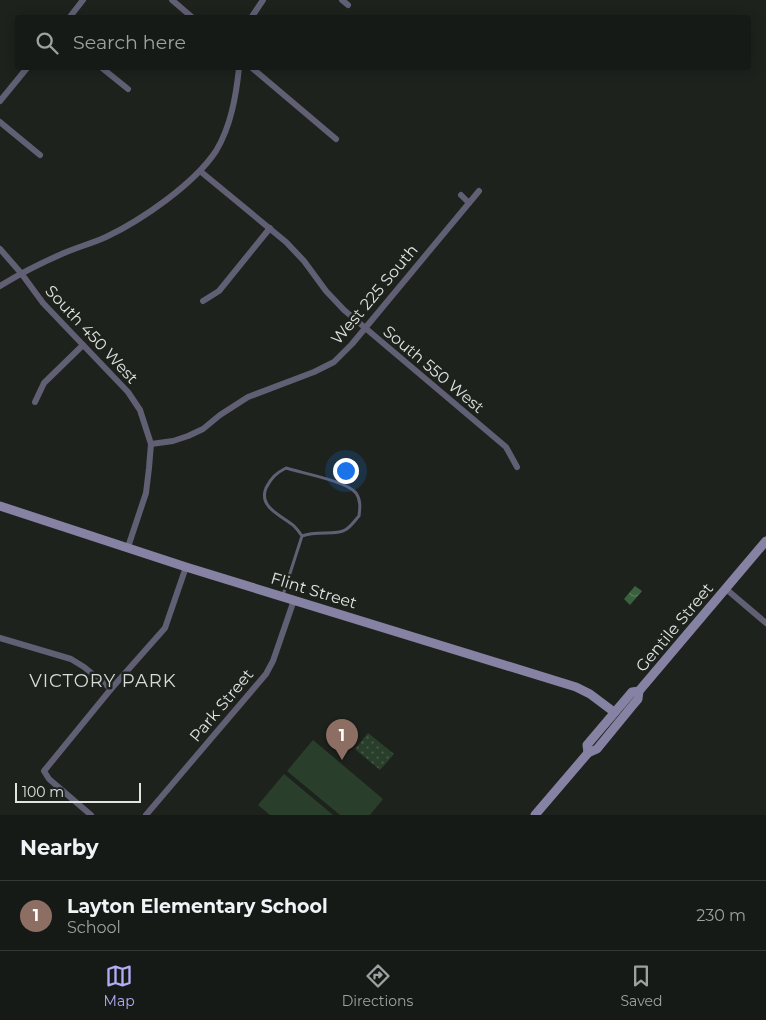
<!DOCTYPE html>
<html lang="en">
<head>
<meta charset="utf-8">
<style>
	body { margin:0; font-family:Montserrat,sans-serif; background:#232723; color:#f1f3f6 }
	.scale { position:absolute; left:15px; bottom:12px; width:126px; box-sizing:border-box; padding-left:5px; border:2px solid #e0e3e0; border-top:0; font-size:14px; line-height:18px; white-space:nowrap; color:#e0e3e0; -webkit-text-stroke:4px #1d221d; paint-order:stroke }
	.you { position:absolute; left:345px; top:470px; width:18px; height:18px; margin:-12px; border:4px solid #fff; border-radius:50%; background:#1a73e8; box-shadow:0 0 0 8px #1a73e833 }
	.badge { display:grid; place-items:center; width:32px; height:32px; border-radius:50%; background:#b5acf8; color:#fff; font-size:16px; font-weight:700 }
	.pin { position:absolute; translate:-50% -41px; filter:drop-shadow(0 1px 2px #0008) }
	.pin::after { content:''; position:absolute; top:26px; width:18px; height:15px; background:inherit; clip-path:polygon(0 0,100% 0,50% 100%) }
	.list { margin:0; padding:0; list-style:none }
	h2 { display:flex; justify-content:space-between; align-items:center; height:65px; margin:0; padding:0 20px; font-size:21px }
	h2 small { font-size:16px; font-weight:400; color:#9ea1a1 }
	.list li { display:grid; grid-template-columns:32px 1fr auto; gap:15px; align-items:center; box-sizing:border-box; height:70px; padding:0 20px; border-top:1px solid #353835 }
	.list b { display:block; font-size:19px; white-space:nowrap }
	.list p { margin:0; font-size:16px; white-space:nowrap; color:#9ea1a1 }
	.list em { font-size:16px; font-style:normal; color:#9ea1a1 }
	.icon { flex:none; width:28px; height:28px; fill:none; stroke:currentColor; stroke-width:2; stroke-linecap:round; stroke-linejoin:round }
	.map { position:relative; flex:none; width:766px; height:815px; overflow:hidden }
	.search { position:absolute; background:#161a16; box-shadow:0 2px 12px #0003; left:15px; right:15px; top:15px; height:55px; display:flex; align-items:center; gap:12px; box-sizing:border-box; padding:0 18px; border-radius:5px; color:#9ea1a1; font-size:19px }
	.sheet { height:135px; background:#161a16 }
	nav { display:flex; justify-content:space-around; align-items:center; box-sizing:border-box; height:70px; border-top:1px solid #353835; background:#161a16; font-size:14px; color:#9ea1a1 }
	nav a { display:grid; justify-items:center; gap:2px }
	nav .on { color:#b5acf8 }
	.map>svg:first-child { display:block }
	.park { fill:url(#park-dots) }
	.pitch { fill:#293f2b }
	.water { fill:url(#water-waves) }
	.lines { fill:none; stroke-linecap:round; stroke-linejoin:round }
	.lane { stroke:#615f73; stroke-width:3 }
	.street { stroke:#615f73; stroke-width:6 }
	.secondary { stroke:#8582a3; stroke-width:9 }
	.labels { text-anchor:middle; stroke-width:5; stroke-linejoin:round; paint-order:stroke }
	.street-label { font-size:16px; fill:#e0e3e0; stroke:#1d221d }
	.neighbourhood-label { font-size:18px; letter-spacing:1px; fill:#d6dcd7; stroke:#1d221d }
</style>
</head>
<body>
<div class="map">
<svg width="766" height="815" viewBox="0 0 766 815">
	<defs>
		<pattern id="park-dots" width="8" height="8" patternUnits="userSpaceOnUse" patternTransform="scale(1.25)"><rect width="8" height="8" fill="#293f2b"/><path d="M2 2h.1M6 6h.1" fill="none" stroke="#485b49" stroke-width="1.8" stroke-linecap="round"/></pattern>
		<pattern id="water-waves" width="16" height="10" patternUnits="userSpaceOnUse" patternTransform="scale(1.25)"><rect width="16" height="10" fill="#3a613e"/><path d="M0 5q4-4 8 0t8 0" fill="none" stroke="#56785a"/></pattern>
	</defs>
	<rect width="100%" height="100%" fill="#1d221d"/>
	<polygon class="park" points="368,733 394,754 380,770 355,749"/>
	<g class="pitch">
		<polygon points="313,740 383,799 370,815 340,815 287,771"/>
		<polygon points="284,774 333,815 270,815 258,805"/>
	</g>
	<polygon class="water" points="635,586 642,591 630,605 624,599"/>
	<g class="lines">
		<path class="lane" d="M283,595l19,-59c15,-6 33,0 43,-6 6,-3 10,-10 14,-14 1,-8 2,-16 -3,-23 -9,-12 -55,-20 -70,-25 -10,5 -15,10 -20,20 -8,20 17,28 28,38 3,3 6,7 8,10"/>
		<g class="street">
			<polyline points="172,0 193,18"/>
			<polyline points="342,0 348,5"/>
			<polyline points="69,18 83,0"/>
			<polyline points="251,18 263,0"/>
			<polyline points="102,68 128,89"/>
			<polyline points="252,68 336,139"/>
			<polyline points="0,101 27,68"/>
			<polyline points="0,122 40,155"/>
			<polyline points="200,171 286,242 304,261 326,291 344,310 506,447 517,467"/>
			<polyline points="461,195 469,203"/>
			<polyline points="0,249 21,273 43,303 128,392 140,410 151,444 149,468 146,493 128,547"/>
			<path d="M0,286c21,-13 41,-23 64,-33 14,-6 29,-10 42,-16 36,-17 88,-53 110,-86 15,-25 20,-55 23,-83"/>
			<polyline points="203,301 219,291 270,228"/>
			<polyline points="35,402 44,383 83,345"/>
			<polyline points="151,444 173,441 188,436 203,429 220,415 248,397 314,372 334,362 352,344 479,191"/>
			<polyline points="726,589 766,623"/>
			<polyline points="0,638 71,659 84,667 111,689"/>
			<polyline points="91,815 49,779 44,771 111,689 165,628 186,567"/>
			<polyline points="146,815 266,674 273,661 294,600"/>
		</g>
		<g class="secondary">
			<polyline points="0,506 186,567 576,687 590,694 614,712"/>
			<polyline points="588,753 587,745 632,692 639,691 766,541"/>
			<polyline points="535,815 588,753 597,749 633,705 638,699 639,691"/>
		</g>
	</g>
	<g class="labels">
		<g class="street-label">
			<text transform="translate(374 294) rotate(-50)" y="6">West 225 South</text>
			<text transform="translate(92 334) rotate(47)" y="6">South 450 West</text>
			<text transform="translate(434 369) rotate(40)" y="6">South 550 West</text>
			<text transform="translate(314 590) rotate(17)" y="6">Flint Street</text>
			<text transform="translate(674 627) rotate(-50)" y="6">Gentile Street</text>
			<text transform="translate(221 705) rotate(-50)" y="6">Park Street</text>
		</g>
		<g class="neighbourhood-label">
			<text x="103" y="687">VICTORY PARK</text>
		</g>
	</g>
</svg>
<div class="scale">100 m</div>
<div class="you"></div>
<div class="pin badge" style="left:342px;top:760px;background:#8d6e63">1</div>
<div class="search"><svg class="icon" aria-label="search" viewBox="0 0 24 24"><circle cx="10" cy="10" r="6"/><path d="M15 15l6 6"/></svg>Search here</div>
</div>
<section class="sheet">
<h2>Nearby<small></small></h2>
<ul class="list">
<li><span class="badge" style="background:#8d6e63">1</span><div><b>Layton Elementary School</b><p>School</p></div><em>230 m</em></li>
</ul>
</section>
<nav>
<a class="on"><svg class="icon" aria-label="map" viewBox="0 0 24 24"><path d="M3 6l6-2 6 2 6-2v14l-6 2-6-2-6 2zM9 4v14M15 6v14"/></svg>Map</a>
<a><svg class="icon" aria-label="directions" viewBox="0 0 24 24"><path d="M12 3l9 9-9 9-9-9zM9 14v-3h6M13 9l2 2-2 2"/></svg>Directions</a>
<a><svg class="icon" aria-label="saved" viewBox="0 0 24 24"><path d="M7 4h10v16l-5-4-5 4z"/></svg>Saved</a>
</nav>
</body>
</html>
